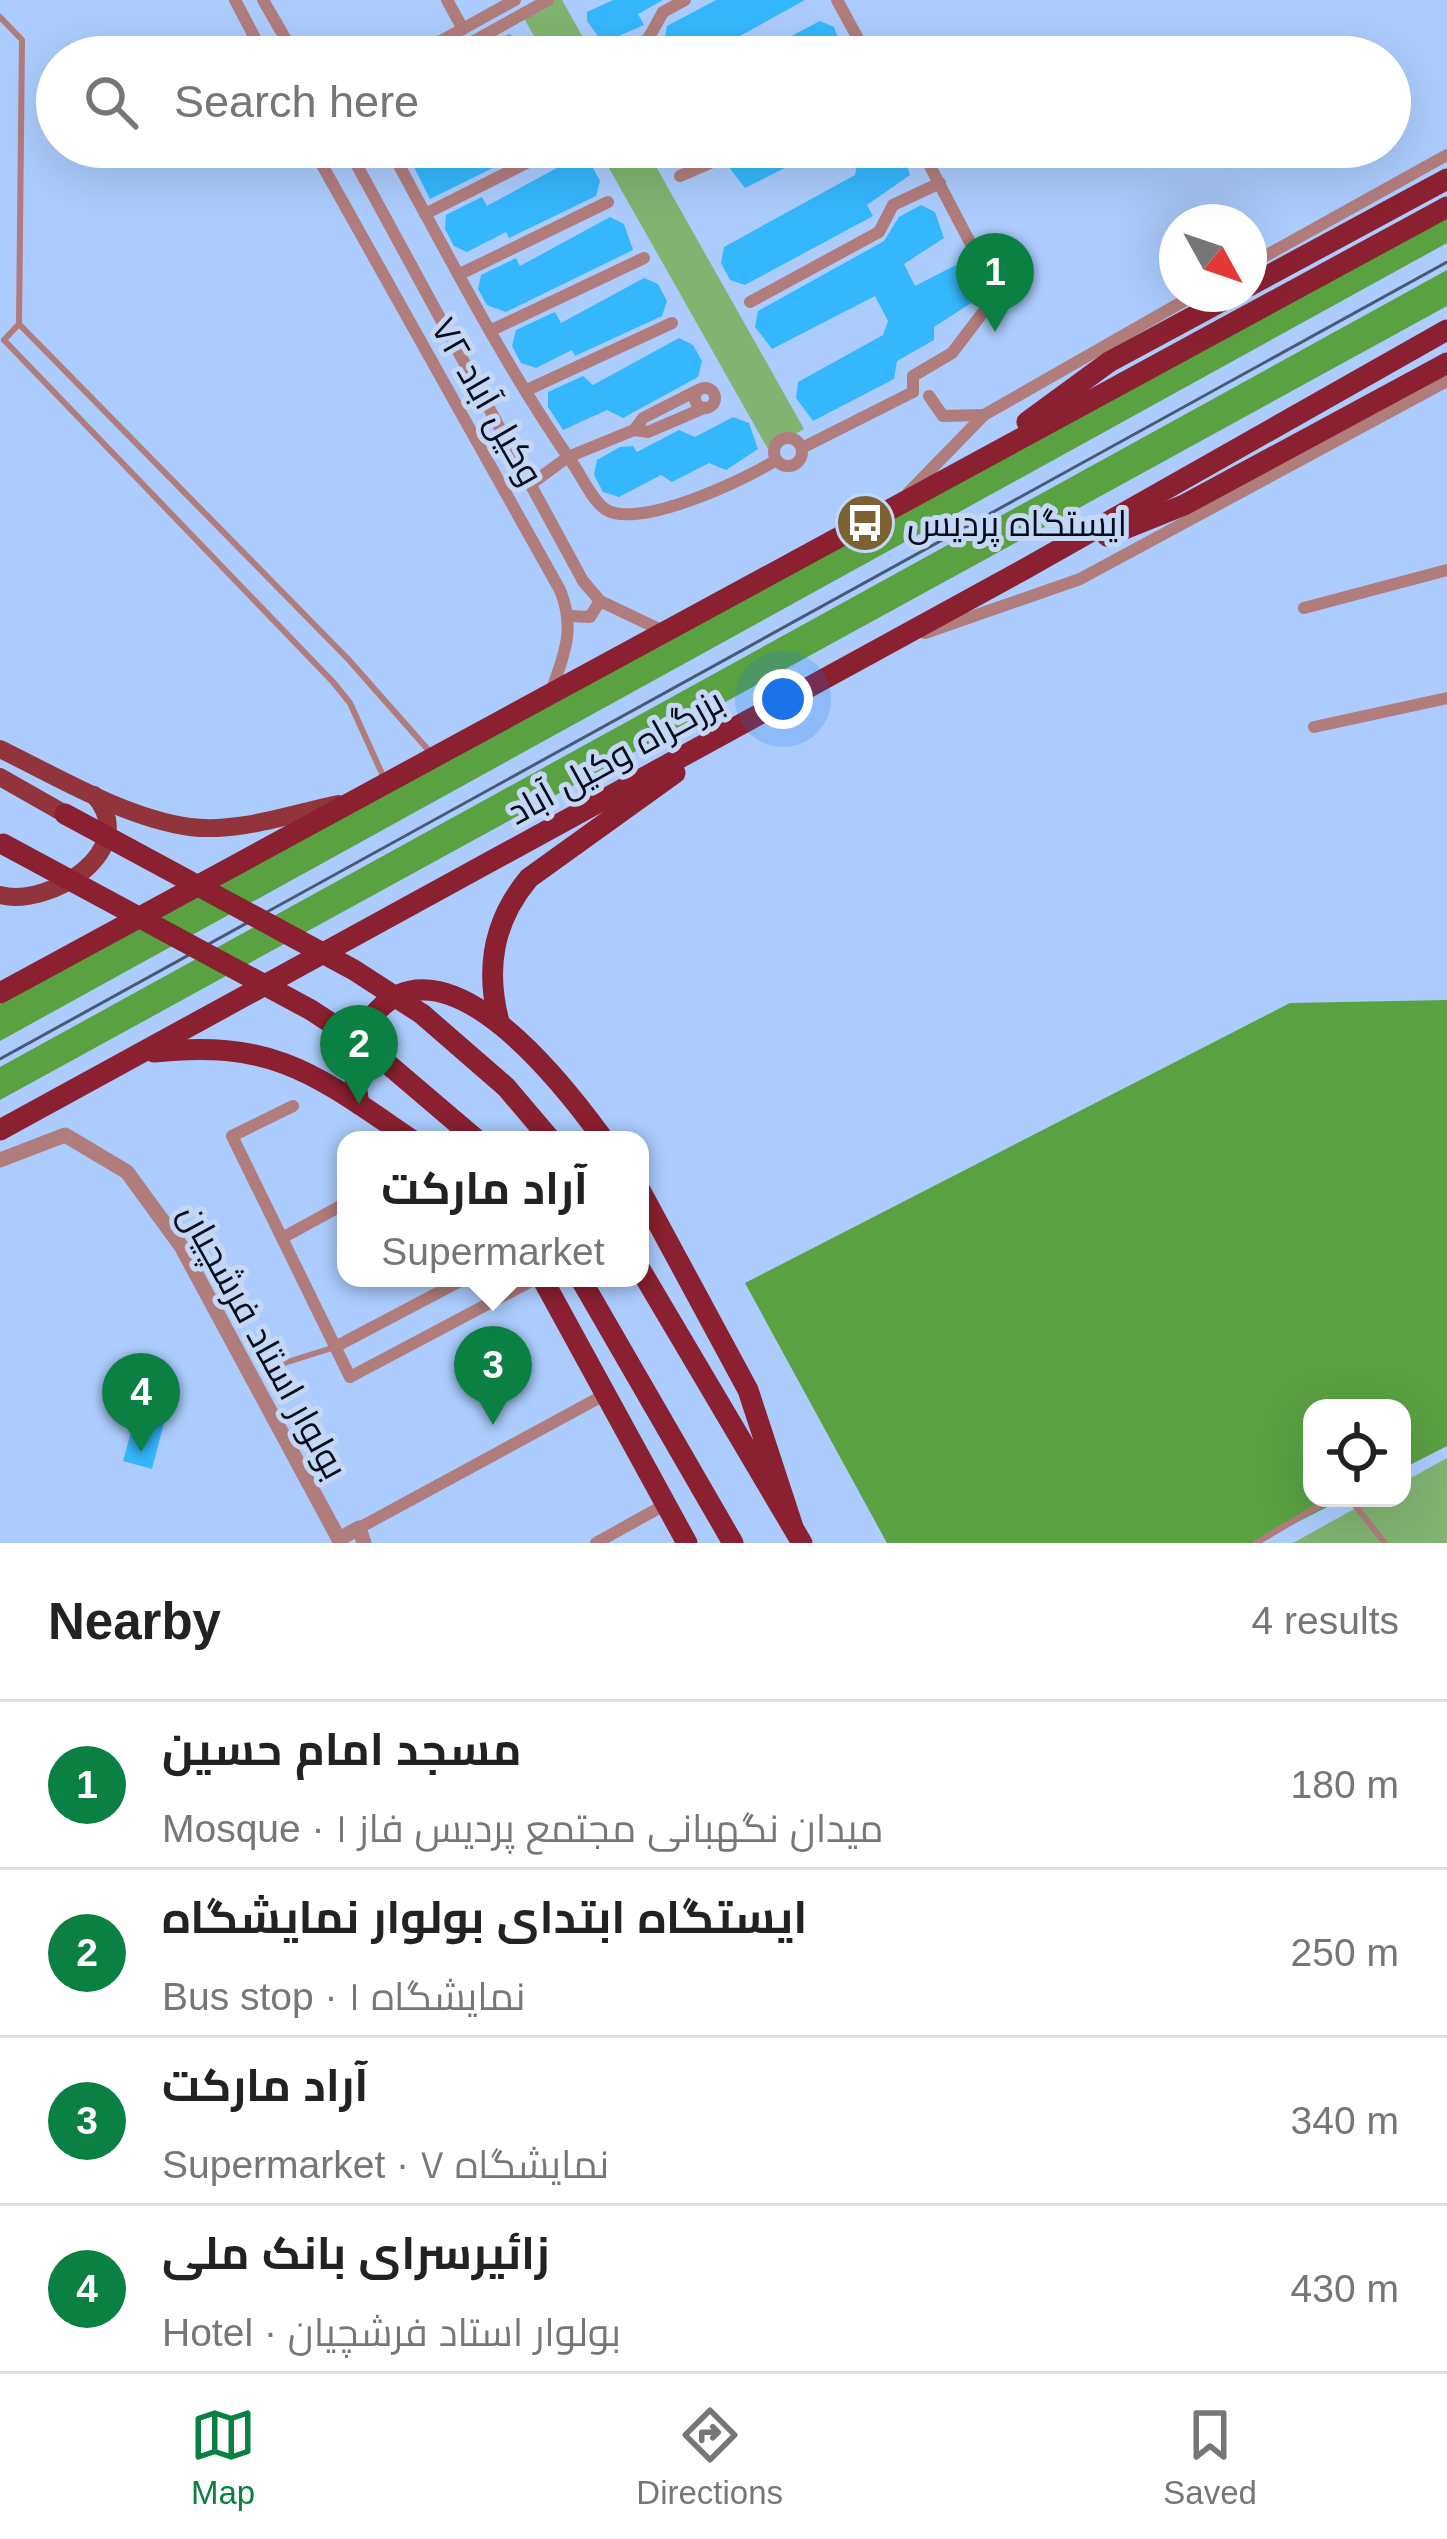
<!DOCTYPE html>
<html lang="en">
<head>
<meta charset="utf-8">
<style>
	body { margin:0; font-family:Arial,Cairo,sans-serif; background:#f6f6f6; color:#222 }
	.controls { position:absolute; right:36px; bottom:36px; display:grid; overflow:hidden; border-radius:24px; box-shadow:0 12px 48px #0002 }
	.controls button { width:108px; height:108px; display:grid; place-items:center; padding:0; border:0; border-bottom:3px solid #e0e0e0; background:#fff; color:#222; font:60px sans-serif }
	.compass { position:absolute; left:1159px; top:204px; width:108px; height:108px; border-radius:50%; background:#fff; box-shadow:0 12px 48px #0002; rotate:130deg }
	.you { position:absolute; left:783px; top:699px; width:42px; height:42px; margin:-30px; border:9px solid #fff; border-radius:50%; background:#1a73e8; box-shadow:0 0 0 18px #1a73e833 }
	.badge { display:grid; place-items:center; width:78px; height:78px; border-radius:50%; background:#0b8043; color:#fff; font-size:39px; font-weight:700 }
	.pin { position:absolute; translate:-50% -99px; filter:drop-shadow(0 3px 6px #0008) }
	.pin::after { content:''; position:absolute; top:63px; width:42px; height:36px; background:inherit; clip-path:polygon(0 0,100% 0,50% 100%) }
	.popup { position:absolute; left:337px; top:1131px; width:312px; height:156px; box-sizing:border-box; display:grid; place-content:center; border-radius:24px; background:#fff; filter:drop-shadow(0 3px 9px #0005); font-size:39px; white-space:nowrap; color:#767676 }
	.popup b { font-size:45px; color:#222 }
	.popup::after { content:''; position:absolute; left:50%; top:100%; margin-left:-24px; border:24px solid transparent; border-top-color:#fff }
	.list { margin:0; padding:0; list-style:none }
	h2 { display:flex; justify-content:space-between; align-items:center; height:156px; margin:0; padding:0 48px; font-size:51px }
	h2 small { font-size:39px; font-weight:400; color:#767676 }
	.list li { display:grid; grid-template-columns:78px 1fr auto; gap:36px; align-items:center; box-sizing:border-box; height:168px; padding:0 48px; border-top:3px solid #e0e0e0 }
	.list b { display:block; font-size:45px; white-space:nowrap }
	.list p { margin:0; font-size:39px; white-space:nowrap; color:#767676 }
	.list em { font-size:39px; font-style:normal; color:#767676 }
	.icon { flex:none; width:66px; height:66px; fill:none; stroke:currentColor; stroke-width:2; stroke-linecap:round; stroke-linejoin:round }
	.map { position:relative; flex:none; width:1447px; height:1543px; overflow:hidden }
	.search { position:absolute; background:#fff; box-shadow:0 12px 48px #0002; left:36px; right:36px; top:36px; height:132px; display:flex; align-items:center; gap:30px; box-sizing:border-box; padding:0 42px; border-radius:66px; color:#767676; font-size:45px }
	.sheet { height:828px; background:#fff }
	nav { display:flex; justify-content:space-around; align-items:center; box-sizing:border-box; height:168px; border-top:3px solid #e0e0e0; background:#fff; font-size:33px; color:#767676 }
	nav a { display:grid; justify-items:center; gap:6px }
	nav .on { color:#0b8043 }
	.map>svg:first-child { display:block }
	.green { fill:#80b470 }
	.forest { fill:#5aa142 }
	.building { fill:#35b7fe }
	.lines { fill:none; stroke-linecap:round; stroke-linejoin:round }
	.service { stroke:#b17c7c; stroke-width:6 }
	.minor { stroke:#b17c7c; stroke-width:12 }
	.tertiary { stroke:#b17c7c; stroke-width:15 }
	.primary { stroke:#92343c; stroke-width:18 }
	.trunk { stroke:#8b2030; stroke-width:21 }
	.tram { stroke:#475a78; stroke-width:3 }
	.trunk-bridge { stroke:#8b2030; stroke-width:21 }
	.labels { text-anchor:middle; stroke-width:10; stroke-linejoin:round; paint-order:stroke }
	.street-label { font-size:36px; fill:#030c1d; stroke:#c4d8f6 }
	.poi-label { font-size:36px; fill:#030c1d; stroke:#c4d8f6; text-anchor:start }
</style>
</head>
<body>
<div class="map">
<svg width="1447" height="1543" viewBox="0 0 1447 1543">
	<rect width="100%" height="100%" fill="#abccfd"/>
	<g class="green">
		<polygon points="549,0 562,0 594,57 546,57 522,15"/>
		<polygon points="597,147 645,147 804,429 768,449"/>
		<polygon points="1447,1458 1447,1543 1293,1543 1374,1498 1402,1498 1402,1483"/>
	</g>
	<g class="forest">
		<polygon points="1447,207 1447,243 0,1041 0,1004"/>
		<polygon points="1447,270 1447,306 0,1100 0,1067"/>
		<polygon points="1447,1000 1447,1446 1402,1469 1402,1408 1312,1408 1312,1498 1345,1498 1256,1543 887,1543 745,1283 1290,1003"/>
	</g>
	<g class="building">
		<polygon points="613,0 663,0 638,14 644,25 603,43 587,21 587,12"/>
		<polygon points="716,0 805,0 702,57 637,57 664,42 667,26"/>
		<polygon points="820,21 834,27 845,57 751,57"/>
		<polygon points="509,34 523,42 532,57 468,57"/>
		<polygon points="441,147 535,147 430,199 414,167 417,160"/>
		<polygon points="736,147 826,147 745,188 728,166"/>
		<polygon points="879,147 901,147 910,175 867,205 873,216 745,285 730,280 721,263 724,247 855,175 858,158"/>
		<polygon points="577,157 591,164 600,181 596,196 509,238 506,232 467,252 454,246 445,229 446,215 482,197 487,206"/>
		<polygon points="921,205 935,212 944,238 904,264 915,286 956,265 971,271 979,298 934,327 934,340 897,361 894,379 813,421 796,398 798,382 883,335 888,321 875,296 772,349 755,327 758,311 884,241 899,217"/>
		<polygon points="610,217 624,224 633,250 506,312 487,305 478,289 481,275 516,258 520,266"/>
		<polygon points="644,278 658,284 667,301 662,316 575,356 572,350 536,368 521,363 512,346 516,330 555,312 561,323"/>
		<polygon points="679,338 693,345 702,361 698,377 623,418 607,410 563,430 548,407 548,392 583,376 593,385"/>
		<polygon points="733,417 749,423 758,449 726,470 709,463 672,482 661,475 619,497 603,492 594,475 597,460 620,447 633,446 637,452 679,430 695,437"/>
		<polygon points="143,1389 171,1396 152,1469 123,1461"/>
	</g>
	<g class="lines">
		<g class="service">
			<polyline points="0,17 22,40 19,324 4,340"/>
			<polyline points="19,324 348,659 431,753"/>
			<polyline points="4,340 333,682 350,703 384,778"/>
			<polyline points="278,1365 335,1347"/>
			<polyline points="1349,1498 1385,1543"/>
			<polyline points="1256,1543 1332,1498"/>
		</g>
		<g class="minor">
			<polyline points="235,0 265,57"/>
			<polyline points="263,0 296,57"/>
			<polyline points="447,0 463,29"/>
			<polyline points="837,0 868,57"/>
			<polyline points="616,56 648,39 663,12 685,0"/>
			<polyline points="412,57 515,0"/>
			<polyline points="445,57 548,0"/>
			<path d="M312,147l248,443c16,39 4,65 -9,102"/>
			<polyline points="347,147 583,581 600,601 663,631"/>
			<path d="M389,147c58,106 115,218 184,317 9,13 19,36 32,45 32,22 142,-30 171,-49"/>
			<polyline points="395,159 417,147"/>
			<polyline points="680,176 717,160 726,147"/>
			<polyline points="425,214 558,147"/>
			<polyline points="1249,265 1447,155"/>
			<polyline points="460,274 608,202"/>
			<polyline points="750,302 879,232 893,205 940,183"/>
			<polyline points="492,330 644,258"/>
			<circle cx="705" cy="398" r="10"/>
			<polyline points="527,390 672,323"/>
			<polyline points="913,392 913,376 952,353 997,294 920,147"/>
			<polyline points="929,396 943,416 984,415"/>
			<polyline points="634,430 648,432 704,408"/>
			<circle cx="788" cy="452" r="14"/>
			<polyline points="802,448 913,392"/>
			<polyline points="531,484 568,457 634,430 643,418 698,390"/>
			<polyline points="908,493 984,415 1196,294"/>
			<polyline points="1304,608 1447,570"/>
			<polyline points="571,616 590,617 600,601"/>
			<polyline points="925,633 1080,579 1447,381"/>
			<polyline points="1314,727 1447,698"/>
			<polyline points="293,1106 232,1136 350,1377 537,1278"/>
			<polyline points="282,1238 346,1203"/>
			<polyline points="335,1347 466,1278"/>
			<polyline points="359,1528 606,1394"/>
			<polyline points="596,1543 666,1504"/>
		</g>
		<g class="tertiary">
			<polyline points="0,1160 65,1135 127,1172 181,1246 341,1543"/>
			<polyline points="339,1539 359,1528 364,1543"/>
		</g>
		<g class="primary">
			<path d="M0,749c58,28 125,69 190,78 48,6 101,-13 148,-23"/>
			<polyline points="0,777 65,814"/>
			<path d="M0,895c49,13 143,-45 94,-100"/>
		</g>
		<g class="trunk">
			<polyline points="1249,286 1447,179"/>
			<polyline points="1027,422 1109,362 1235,294"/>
			<polyline points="1107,536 1184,505 1447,363"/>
			<polyline points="0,993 1447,207"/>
			<polyline points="422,1014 506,1087 551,1140"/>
			<path d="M499,1022c-14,-54 -6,-101 30,-144l146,-105"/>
			<polyline points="369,1048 477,1140"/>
			<path d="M154,1052c121,-13 162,23 258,88"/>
			<path d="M359,1104c-7,-39 -10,-64 19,-94 72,-75 189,79 226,130"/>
			<polyline points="0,1130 1023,570 1447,330"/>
			<polyline points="640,1190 748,1390 792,1524"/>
			<polyline points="640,1269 802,1543"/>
			<polyline points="542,1278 687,1543"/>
			<polyline points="580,1278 733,1543"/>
		</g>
		<polyline class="tram" points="0,1059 1447,262"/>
		<g class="trunk-bridge">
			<polyline points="65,814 354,970 422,1014"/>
			<polyline points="3,844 311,1010 369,1048"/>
		</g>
	</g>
	<defs>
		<symbol id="bus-disc" viewBox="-11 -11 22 22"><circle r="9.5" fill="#7c6133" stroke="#c4d8f6"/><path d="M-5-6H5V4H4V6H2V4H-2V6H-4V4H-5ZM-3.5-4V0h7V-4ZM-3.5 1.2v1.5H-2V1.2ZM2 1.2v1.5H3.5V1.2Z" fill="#fff"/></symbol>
	</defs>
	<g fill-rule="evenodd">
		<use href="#bus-disc" x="832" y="490" width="66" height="66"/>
	</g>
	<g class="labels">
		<g class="street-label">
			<text transform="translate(488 401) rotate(60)" y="13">۷۲ وکیل آباد</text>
			<text transform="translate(615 756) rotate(-29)" y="13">بزرگراه وکیل آباد</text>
			<text transform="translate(264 1341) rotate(61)" y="13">بولوار استاد فرشچیان</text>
		</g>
		<g class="poi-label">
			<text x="907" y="536">ایستگاه پردیس</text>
		</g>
	</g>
</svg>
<div class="controls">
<button><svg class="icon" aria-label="locate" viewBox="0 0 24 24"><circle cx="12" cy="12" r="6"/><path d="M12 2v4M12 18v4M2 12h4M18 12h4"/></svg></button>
</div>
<svg class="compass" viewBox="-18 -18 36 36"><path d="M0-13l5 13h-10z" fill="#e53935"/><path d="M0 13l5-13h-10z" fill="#767676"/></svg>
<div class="you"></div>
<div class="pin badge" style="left:995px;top:332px">1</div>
<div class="pin badge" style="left:359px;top:1104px">2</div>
<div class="pin badge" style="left:493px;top:1425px">3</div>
<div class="popup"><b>آراد مارکت</b>Supermarket</div>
<div class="pin badge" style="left:141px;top:1452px">4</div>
<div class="search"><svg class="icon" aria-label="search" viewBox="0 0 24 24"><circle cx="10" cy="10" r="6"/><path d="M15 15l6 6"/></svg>Search here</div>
</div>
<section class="sheet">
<h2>Nearby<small>4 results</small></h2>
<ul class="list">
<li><span class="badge">1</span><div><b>مسجد امام حسین</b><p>Mosque · میدان نگهبانی مجتمع پردیس فاز ۱</p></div><em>180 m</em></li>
<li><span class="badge">2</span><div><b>ایستگاه ابتدای بولوار نمایشگاه</b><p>Bus stop · نمایشگاه ۱</p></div><em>250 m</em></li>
<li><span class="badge">3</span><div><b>آراد مارکت</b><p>Supermarket · نمایشگاه ۷</p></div><em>340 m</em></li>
<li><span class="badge">4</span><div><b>زائیرسرای بانک ملی</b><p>Hotel · بولوار استاد فرشچیان</p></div><em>430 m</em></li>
</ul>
</section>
<nav>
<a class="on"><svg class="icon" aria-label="map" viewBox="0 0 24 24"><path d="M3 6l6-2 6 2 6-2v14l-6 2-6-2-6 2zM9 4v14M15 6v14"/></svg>Map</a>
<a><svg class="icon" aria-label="directions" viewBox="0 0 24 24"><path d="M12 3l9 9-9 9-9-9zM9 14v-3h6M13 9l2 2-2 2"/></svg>Directions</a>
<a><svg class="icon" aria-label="saved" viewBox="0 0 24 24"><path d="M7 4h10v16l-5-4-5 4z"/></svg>Saved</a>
</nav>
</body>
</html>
